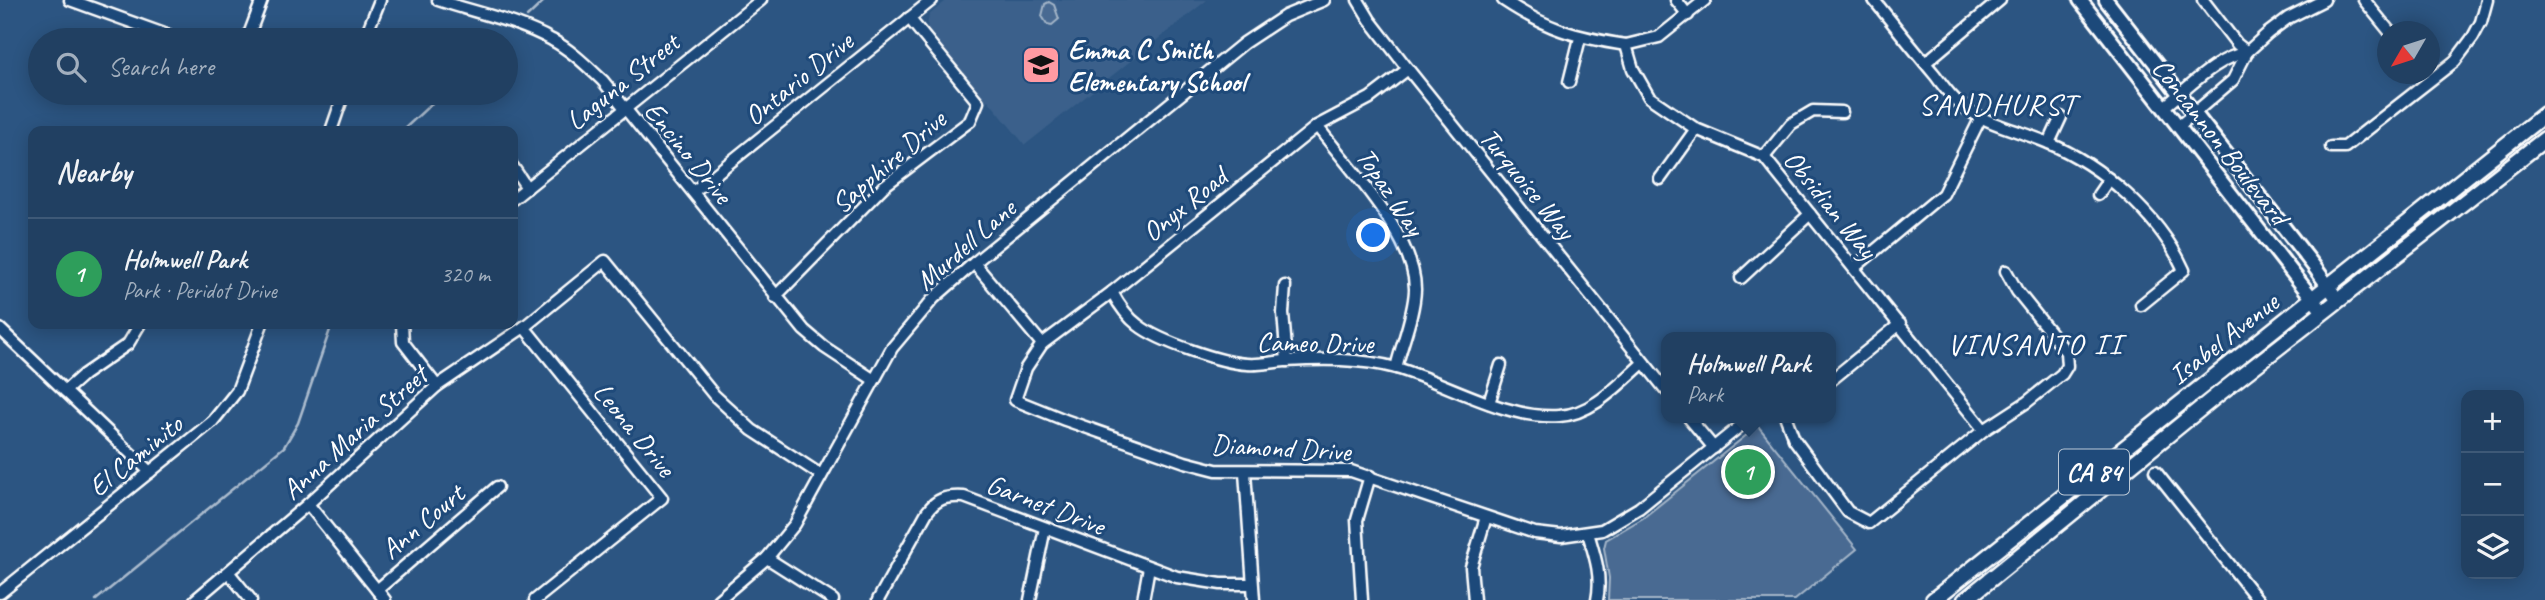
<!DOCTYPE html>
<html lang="en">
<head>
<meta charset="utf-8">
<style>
	body { margin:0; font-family:Caveat,sans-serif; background:#2d4b6b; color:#f1f3f6 }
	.controls { position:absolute; right:21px; bottom:21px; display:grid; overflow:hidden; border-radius:14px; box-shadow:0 4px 18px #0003 }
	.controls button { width:63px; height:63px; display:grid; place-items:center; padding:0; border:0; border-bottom:2px solid #3e5977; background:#214062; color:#f1f3f6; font:35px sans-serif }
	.compass { position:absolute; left:2377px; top:21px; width:63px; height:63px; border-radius:50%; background:#214062; box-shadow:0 4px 18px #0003; rotate:231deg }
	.you { position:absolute; left:1374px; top:236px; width:24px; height:24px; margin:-18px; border:5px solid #fff; border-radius:50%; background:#1a73e8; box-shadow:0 0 0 10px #1a73e833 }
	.badge { display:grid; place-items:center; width:46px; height:46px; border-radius:50%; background:#ff9aa2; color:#fff; font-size:23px; font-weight:700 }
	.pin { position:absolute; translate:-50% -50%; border:4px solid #fff; box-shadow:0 2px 7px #0006 }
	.popup { position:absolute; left:1661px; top:332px; width:175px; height:91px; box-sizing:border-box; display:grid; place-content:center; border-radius:14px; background:#214062; filter:drop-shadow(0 2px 5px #0005); font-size:23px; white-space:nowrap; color:#a2afbe }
	.popup b { font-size:26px; color:#f1f3f6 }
	.popup::after { content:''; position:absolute; left:50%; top:100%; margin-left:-14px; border:14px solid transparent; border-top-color:#214062 }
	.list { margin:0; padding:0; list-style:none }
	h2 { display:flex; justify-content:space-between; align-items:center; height:91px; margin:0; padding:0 28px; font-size:30px }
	h2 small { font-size:23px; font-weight:400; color:#a2afbe }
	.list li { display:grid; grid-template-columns:46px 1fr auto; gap:21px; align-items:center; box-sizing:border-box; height:112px; padding:0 28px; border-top:2px solid #3e5977 }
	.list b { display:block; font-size:26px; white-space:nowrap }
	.list p { margin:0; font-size:23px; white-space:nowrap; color:#a2afbe }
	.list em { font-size:23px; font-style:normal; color:#a2afbe }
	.icon { flex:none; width:38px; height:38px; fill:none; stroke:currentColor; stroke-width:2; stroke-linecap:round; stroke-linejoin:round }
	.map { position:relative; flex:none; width:2545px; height:600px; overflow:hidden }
	.search { position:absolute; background:#214062; box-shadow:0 4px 18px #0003; left:28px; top:28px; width:490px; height:77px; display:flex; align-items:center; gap:18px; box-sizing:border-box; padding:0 24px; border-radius:38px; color:#a2afbe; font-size:26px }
	.panel { position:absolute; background:#214062; box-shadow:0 4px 18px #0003; left:28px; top:126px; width:490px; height:203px; border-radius:14px }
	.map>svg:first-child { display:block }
	.built { fill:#3b618b }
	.green { fill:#486b92; stroke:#a4b5c8; stroke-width:2 }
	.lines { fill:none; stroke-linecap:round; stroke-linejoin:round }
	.stream { stroke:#acbcce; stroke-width:2.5 }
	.minor-casing { stroke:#fff; stroke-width:15 }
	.major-casing { stroke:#fff; stroke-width:18 }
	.highway-casing { stroke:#fff; stroke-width:19 }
	.minor { stroke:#1f4a7a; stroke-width:10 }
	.major { stroke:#1f4a7a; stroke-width:12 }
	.highway { stroke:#1f4a7a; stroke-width:14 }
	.labels { text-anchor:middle; stroke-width:6; stroke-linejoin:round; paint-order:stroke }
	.shield { fill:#1f4a7a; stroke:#bcc9d7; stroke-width:2 }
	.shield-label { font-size:26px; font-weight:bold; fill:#fff }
	.poi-label { font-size:28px; font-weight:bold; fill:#fff; stroke:#1f4a7a; text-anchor:start }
	.street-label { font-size:28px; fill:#fff; stroke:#1f4a7a }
	.neighbourhood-label { font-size:30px; letter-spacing:2px; fill:#fff; stroke:#1f4a7a }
</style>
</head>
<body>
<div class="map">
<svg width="2545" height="600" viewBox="0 0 2545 600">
	<rect width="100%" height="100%" fill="#2c5582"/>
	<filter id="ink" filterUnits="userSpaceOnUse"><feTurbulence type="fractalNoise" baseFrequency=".0143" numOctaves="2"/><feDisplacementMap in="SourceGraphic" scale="14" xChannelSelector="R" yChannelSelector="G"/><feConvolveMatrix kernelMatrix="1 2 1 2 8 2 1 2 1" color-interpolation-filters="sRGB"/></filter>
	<g filter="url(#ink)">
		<polygon class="built" points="947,0 1207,0 1025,145 988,100 985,102 927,27 929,15"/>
		<g class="green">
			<polygon points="1049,2 1054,5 1059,19 1052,25 1047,24 1042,16 1045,4"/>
			<polygon points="1758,426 1857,549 1795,600 1608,600 1609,578 1604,548 1606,540 1643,518"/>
		</g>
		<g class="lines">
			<g class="stream">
				<polyline points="527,17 545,0"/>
				<polyline points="500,40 501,39"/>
				<polyline points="402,131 443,93"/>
				<polyline points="96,600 284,447 298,423 332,324"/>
			</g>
			<defs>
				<g id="minor">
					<polyline points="70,0 181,40"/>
					<path d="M438,0c38,13 78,20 114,40 19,10 35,26 51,41l201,249 20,17 50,33"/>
					<polyline points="1358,0 1370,20 1408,69 1666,390"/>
					<path d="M1503,0c44,29 71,37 123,45l7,24 16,28 47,32 68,28 220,273"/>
					<polyline points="1676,0 1688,15"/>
					<path d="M1874,0c20,25 40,50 61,75 7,9 15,21 24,28 24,21 59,27 87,39 56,23 113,73 138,128l-43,35"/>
					<polyline points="2203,0 2237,44 2247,52"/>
					<polyline points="2364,0 2390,32"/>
					<polyline points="247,40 262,0"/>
					<polyline points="364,40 380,0"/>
					<polyline points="1626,45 1659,37 1705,0"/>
					<polyline points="1925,63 2000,0"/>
					<polyline points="1408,69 1370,98 1317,126 1112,292 1042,344 1026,368 1015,400 1065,420 1185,462 1216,470 1351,471 1535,533 1561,536 1602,530 1639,508 1750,418"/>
					<polyline points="1569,82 1580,38"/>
					<path d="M2164,107c27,-21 50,-48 83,-55"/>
					<path d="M1317,126c31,41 99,111 98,164 -1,25 -13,53 -19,78"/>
					<polyline points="2179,126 2233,80 2247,52 2268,33 2288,18 2324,0"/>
					<polyline points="331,131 344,93"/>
					<polyline points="2049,143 2061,117"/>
					<polyline points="2331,147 2345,147 2455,61 2473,37 2481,22 2487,0"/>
					<polyline points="1764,157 1791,124 1813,111 1842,112"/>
					<polyline points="513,167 527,188"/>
					<polyline points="1660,179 1696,129"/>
					<polyline points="693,192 932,0"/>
					<polyline points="2098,195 2109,179"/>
					<polyline points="513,199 761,0"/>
					<polyline points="974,263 1042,344"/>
					<polyline points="1854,268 1943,194 1981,117"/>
					<polyline points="1741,278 1810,214"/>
					<polyline points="1285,286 1283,313 1287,361"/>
					<path d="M1112,292c7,13 14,24 26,33 20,16 84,38 109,39 13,1 25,-2 38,-3 36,-2 75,-3 111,7 50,14 110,52 163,48 34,-2 60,-32 84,-53"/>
					<polyline points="775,297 884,186 970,121 978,102 909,18"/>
					<polyline points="402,324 403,342 437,386"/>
					<polyline points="524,327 662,498 535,600"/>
					<polyline points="0,329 150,472"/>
					<polyline points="1830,381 1900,324"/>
					<polyline points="65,391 83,375 128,344 140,324"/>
					<polyline points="1489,403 1501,365"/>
					<polyline points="1689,418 1714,448"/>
					<polyline points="1786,418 1794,439 1848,512 1869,523 1984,430 2027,402 2062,374 2067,366 2066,352 2017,291 2006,271"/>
					<polyline points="2155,471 2258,600"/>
					<polyline points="1245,472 1254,600"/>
					<polyline points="308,504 385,600"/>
					<path d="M1588,533c7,23 14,43 9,67"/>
					<polyline points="767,558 833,600"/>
					<polyline points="229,573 251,600"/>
					<polyline points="377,590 497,487"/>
					<polyline points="0,593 213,421 237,391 262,324"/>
					<polyline points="195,600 308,504 437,386 524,327 605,261 714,395 752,430 821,475"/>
					<polyline points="718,600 767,558 795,524 892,348 934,298 974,263 1244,43 1285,16 1324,0"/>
					<path d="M878,600l49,-88c10,-14 19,-16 37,-15l213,80 44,7h31"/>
					<polyline points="1030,600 1045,528"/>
					<polyline points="1143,600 1149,567"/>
					<polyline points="1362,600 1357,520 1370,476"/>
					<polyline points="1474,600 1471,567 1486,517"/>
				</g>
				<g id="major">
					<polyline points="2080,0 2323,312"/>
					<polyline points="2106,0 2313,265 2338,300"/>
				</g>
				<g id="highway">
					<polyline points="1933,600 2545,114"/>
					<polyline points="1965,600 2216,396 2545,139"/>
				</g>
			</defs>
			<use href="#minor" class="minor-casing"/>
			<use href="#major" class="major-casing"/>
			<use href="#highway" class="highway-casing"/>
			<use href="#minor" class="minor"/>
			<use href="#major" class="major"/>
			<use href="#highway" class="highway"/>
		</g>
	</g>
	<defs>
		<symbol id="school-square" viewBox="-11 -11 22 22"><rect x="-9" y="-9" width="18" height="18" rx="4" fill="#ff9aa2" stroke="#1f4a7a"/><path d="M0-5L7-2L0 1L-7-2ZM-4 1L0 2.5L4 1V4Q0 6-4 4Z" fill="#111"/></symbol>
	</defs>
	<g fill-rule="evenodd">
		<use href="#school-square" x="1019" y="43" width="44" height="44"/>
	</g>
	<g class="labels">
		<rect class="shield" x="2059" y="449.5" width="70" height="45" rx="5"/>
		<g class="shield-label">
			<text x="2094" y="481">CA 84</text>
		</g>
		<g class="poi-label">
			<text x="1068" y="59">Emma C Smith<tspan x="1068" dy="32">Elementary School</tspan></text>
		</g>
		<g class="street-label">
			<text transform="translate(798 78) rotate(-39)" y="10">Ontario Drive</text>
			<text transform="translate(622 81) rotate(-39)" y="10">Laguna Street</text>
			<text transform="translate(2221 141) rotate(52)" y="10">Concannon Boulevard</text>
			<text transform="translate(689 152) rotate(51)" y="10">Encino Drive</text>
			<text transform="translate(888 161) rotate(-41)" y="10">Sapphire Drive</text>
			<text transform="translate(1528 183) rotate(51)" y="10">Turquoise Way</text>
			<text transform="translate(1391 191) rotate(56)" y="10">Topaz Way</text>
			<text transform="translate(1184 204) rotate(-39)" y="10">Onyx Road</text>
			<text transform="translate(1831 204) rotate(51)" y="10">Obsidian Way</text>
			<text transform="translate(965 244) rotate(-41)" y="10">Murdell Lane</text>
			<text transform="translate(2223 338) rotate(-38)" y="10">Isabel Avenue</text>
			<text transform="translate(1315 342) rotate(1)" y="10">Cameo Drive</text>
			<text transform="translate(635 429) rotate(51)" y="10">Leona Drive</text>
			<text transform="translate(354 432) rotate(-42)" y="10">Anna Maria Street</text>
			<text transform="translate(1281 447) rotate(3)" y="10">Diamond Drive</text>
			<text transform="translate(135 455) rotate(-39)" y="10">El Caminito</text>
			<text transform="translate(1046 504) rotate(21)" y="10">Garnet Drive</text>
			<text transform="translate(422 521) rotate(-40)" y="10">Ann Court</text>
		</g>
		<g class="neighbourhood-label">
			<text x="1998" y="114">SANDHURST</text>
			<text x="2035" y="354">VINSANTO II</text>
		</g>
	</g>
</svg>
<div class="controls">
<button>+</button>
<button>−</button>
<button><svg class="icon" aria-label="layers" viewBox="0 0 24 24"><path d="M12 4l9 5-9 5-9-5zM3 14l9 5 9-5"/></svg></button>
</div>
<svg class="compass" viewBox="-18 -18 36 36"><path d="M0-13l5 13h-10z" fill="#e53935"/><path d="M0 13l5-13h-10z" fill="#a2afbe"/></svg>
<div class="you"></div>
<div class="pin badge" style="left:1748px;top:472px;background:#2e9e5b">1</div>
<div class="popup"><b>Holmwell Park</b>Park</div>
<div class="search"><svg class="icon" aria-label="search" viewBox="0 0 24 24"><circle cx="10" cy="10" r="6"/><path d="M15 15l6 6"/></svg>Search here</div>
<section class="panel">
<h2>Nearby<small></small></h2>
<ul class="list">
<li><span class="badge" style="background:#2e9e5b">1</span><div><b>Holmwell Park</b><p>Park · Peridot Drive</p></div><em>320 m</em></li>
</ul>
</section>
</div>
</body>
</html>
